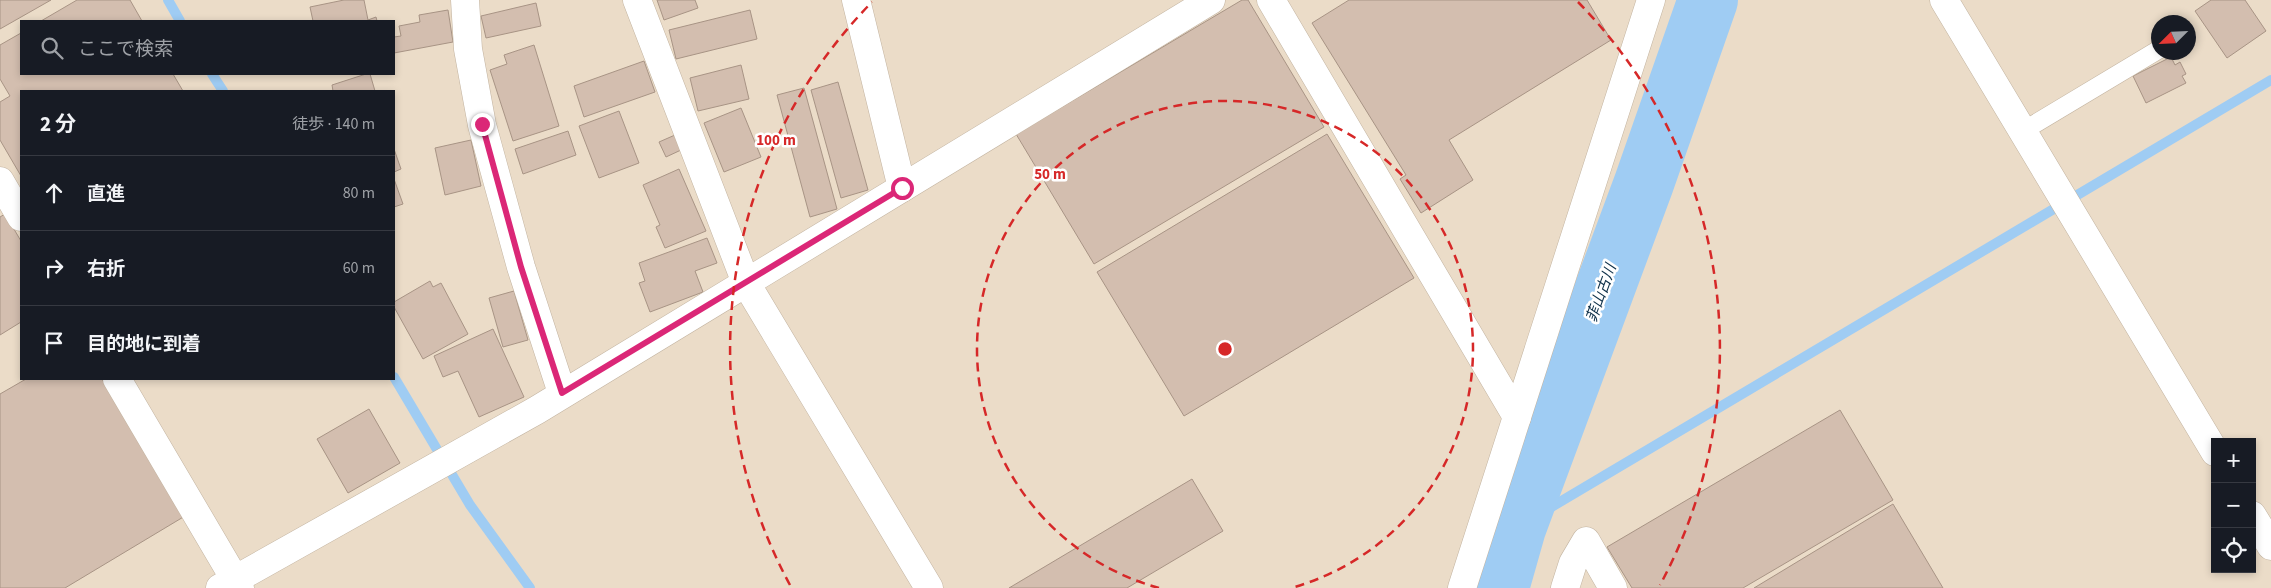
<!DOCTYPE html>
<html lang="ja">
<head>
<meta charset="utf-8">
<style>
	body { margin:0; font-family:"Source Sans 3","Noto Sans JP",sans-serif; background:#20242c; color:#f1f3f6 }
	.controls { position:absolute; right:15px; bottom:15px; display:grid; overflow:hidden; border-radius:0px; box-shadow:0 2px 8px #0003 }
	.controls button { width:45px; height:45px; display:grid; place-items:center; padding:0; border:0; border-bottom:1px solid #363941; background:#171b24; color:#f1f3f6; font:25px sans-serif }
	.compass { position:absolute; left:2151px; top:15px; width:45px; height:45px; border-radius:50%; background:#171b24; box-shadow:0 2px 8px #0003; rotate:246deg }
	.stop { position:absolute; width:15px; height:15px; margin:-11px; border:4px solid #db2777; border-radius:50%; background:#fff }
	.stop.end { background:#db2777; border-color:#fff; box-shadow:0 1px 5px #0008 }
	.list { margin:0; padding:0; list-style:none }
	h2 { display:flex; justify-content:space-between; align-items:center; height:65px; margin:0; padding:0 20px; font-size:21px }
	h2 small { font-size:16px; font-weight:400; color:#9ea1a6 }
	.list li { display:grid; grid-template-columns:32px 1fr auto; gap:15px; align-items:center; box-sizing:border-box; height:75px; padding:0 20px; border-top:1px solid #363941 }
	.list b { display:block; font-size:19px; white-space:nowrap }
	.list em { font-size:16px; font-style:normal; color:#9ea1a6 }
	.icon { flex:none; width:28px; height:28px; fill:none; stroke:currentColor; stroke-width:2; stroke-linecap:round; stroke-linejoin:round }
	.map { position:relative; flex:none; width:2271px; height:588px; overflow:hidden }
	.search { position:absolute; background:#171b24; box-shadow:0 2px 8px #0003; left:20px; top:20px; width:375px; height:55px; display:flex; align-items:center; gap:12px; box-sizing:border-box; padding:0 18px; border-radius:0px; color:#9ea1a6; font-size:19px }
	.panel { position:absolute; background:#171b24; box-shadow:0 2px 8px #0003; left:20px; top:90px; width:375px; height:290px; border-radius:0px }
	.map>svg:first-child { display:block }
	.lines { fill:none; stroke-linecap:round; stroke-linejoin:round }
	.stream { stroke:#9fccf3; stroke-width:10 }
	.river { stroke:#9fccf3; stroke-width:60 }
	.building { fill:#d3beaf; stroke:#a89485 }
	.lane-casing { stroke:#c3b4a1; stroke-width:19 }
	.street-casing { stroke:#c3b4a1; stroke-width:29 }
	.lane { stroke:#fff; stroke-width:18 }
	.street { stroke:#fff; stroke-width:28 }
	.route { stroke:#db2777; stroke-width:6 }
	.ring { fill:none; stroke:#d62828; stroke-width:2.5; stroke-dasharray:9 6 }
	.labels { text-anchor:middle; stroke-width:5; stroke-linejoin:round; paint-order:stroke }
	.water-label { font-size:15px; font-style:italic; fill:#0c2e47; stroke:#fff }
	.centre { fill:#d62828; stroke:#fff; stroke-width:2.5 }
	.ring-label { font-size:15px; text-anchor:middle; font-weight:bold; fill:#d62828; stroke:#fff; stroke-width:5; stroke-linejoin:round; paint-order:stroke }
</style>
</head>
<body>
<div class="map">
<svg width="2271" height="588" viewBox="0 0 2271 588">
	<rect width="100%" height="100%" fill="#ebdcc8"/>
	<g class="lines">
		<g class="stream">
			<polyline points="168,0 180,21"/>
			<polyline points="212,74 223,91"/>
			<polyline points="394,377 470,505 530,588"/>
			<polyline points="1516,528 2271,80"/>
		</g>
		<polyline class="river" points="1499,588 1516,528 1644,183 1708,0"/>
	</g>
	<g class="building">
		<polygon points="0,0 51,0 0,29"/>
		<polygon points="77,0 130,0 142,21 41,21"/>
		<polygon points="344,0 364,0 368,20 376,17 377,21 313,21 310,7"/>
		<polygon points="657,0 695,0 698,8 664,20"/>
		<polygon points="1242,0 1248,0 1324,127 1094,264 1016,134"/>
		<polygon points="1349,0 1587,0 1611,40 1449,140 1473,180 1421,213 1400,179 1406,175 1312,23"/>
		<polygon points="2211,0 2245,0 2266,31 2227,58 2195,11"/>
		<polygon points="536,3 541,26 486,38 481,16"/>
		<polygon points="448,10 453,42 394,53 394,37 401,36 399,26 420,22 419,15"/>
		<polygon points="750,10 757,39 676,59 669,30"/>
		<polygon points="21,33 21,74 173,74 183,91 21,91 21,176 0,140 0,102 10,96 0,79 0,45"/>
		<polygon points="534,45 559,126 513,141 490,70 507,64 504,55"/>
		<polygon points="2171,57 2175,65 2180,62 2186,74 2182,76 2186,83 2146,103 2133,76"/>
		<polygon points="644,61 655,92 584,117 574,86"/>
		<polygon points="741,65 749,99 698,111 690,78"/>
		<polygon points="366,74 370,74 375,91 333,91 332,85"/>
		<polygon points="838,82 868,190 841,198 811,90"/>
		<polygon points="804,88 837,209 810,217 777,95"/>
		<polygon points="741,108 761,157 724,172 704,123"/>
		<polygon points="619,111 639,163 599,178 579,126"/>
		<polygon points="568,131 576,155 523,174 515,149"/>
		<polygon points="1327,134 1414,278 1184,416 1097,272"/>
		<polygon points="675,135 681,150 666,157 659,142"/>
		<polygon points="471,140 481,186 445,195 435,148"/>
		<polygon points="394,149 401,169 394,172"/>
		<polygon points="679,169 706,231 665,248 656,227 660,225 643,185"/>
		<polygon points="394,179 403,204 394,207"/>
		<polygon points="5,214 21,241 21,322 0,335 0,217"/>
		<polygon points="707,238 717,263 695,271 703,292 650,312 639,283 645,281 639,263"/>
		<polygon points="430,281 433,287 441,283 468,334 423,359 394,307 394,302"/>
		<polygon points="514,291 528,340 503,347 489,298"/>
		<polygon points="493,329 524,397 479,417 458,371 443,377 434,356"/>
		<polygon points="26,379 102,379 185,516 65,588 0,588 0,394"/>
		<polygon points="369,409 400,463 348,493 317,439"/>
		<polygon points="1840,410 1893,500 1743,588 1632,588 1607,547"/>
		<polygon points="1192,479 1223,531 1127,588 1009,588"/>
		<polygon points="1893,504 1943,588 1754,588"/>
	</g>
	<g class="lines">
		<defs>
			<polyline id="lane" points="2023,131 2158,50"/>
			<g id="street">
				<polyline points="465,0 468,49 482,125 521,267 562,393"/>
				<polyline points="637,0 746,283 929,588"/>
				<polyline points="856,0 902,188"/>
				<polyline points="1271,0 1517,417"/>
				<polyline points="1944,0 2215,452"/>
				<polyline points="0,181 21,217"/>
				<polyline points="117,379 240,588"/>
				<polyline points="2252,515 2271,546"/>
				<polyline points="220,588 537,410 1211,0"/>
				<polyline points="1462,588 1651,0"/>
				<polyline points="1565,588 1573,563 1586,541 1613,588"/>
			</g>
		</defs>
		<use href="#lane" class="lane-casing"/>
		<use href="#street" class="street-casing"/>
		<use href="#lane" class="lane"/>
		<use href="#street" class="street"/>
	</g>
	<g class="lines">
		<polyline class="route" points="482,124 521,267 562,393 902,188"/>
	</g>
	<g class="ring">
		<path d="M1159 588A248 248 0 1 1 1291 588"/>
		<path d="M790 585A495 495 0 0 1 872 2M1578 2A495 495 0 0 1 1660 585"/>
	</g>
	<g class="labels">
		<g class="water-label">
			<text transform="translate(1601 293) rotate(-70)" y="5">菲山古川</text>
		</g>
	</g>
	<circle cx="1225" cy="349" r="8" class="centre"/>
	<g class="ring-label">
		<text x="776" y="145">100 m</text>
		<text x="1050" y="179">50 m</text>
	</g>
</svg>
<div class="controls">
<button>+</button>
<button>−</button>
<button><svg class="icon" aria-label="locate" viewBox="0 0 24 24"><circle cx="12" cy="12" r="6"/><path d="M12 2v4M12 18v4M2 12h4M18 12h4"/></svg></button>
</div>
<svg class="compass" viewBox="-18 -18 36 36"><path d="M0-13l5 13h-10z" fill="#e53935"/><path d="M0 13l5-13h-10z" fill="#9ea1a6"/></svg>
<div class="stop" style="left:902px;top:188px"></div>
<div class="stop end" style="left:482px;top:124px"></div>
<div class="search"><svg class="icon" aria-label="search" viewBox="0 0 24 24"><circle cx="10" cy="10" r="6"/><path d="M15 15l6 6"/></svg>ここで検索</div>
<section class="panel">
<h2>2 分<small>徒歩 · 140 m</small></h2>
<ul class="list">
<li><svg class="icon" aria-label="ahead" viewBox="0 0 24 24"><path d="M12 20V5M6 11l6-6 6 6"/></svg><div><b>直進</b></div><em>80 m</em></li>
<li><svg class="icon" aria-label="right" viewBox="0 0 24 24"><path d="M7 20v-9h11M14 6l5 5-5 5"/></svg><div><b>右折</b></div><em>60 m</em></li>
<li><svg class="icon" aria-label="arrive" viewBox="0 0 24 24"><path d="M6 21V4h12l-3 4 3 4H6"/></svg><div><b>目的地に到着</b></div></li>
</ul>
</section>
</div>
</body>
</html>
